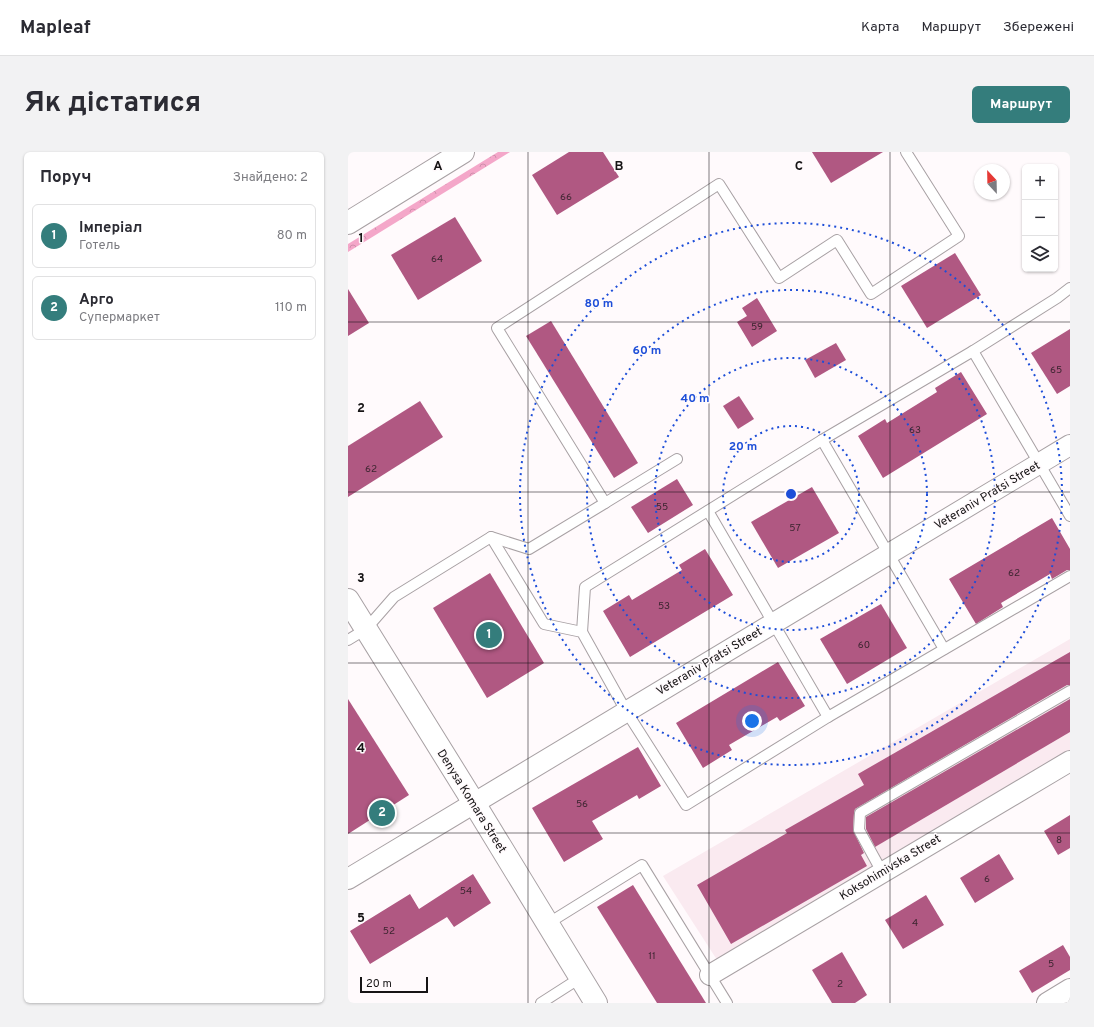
<!DOCTYPE html>
<html lang="uk">
<head>
<meta charset="utf-8">
<style>
	body { margin:0; font-family:Overpass,sans-serif; background:#f2f2f3; color:#2b2b33 }
	.controls { position:absolute; right:12px; top:12px; display:grid; overflow:hidden; border-radius:6px; box-shadow:0 1px 3px #0004 }
	.controls button { width:36px; height:36px; display:grid; place-items:center; padding:0; border:0; border-bottom:1px solid #e1e1e2; background:#fff; color:#2b2b33; font:20px sans-serif }
	.compass { position:absolute; left:626px; top:12px; width:36px; height:36px; border-radius:50%; background:#fff; box-shadow:0 1px 3px #0004; rotate:338deg }
	.scale { position:absolute; left:12px; bottom:10px; width:68px; box-sizing:border-box; padding-left:4px; border:2px solid #161415; border-top:0; font-size:11px; line-height:14px; white-space:nowrap; color:#161415; -webkit-text-stroke:3px #fffafc; paint-order:stroke }
	.you { position:absolute; left:404px; top:569px; width:14px; height:14px; margin:-10px; border:3px solid #fff; border-radius:50%; background:#1a73e8; box-shadow:0 0 0 6px #1a73e833 }
	.badge { display:grid; place-items:center; width:26px; height:26px; border-radius:50%; background:#347d7c; color:#fff; font-size:13px; font-weight:700 }
	.pin { position:absolute; translate:-50% -50%; border:2px solid #fff; box-shadow:0 1px 4px #0006 }
	.list { margin:0; padding:0; list-style:none }
	h2 { display:flex; justify-content:space-between; align-items:center; height:52px; margin:0; padding:0 16px; font-size:17px }
	h2 small { font-size:13px; font-weight:400; color:#7c7c81 }
	.list li { display:grid; grid-template-columns:26px 1fr auto; gap:12px; align-items:center; box-sizing:border-box; height:64px; margin:0 8px 8px; padding:0 8px; border:1px solid #e1e1e2; border-radius:6px }
	.list b { display:block; font-size:15px; white-space:nowrap }
	.list p { margin:0; font-size:13px; white-space:nowrap; color:#7c7c81 }
	.list em { font-size:13px; font-style:normal; color:#7c7c81 }
	.icon { flex:none; width:22px; height:22px; fill:none; stroke:currentColor; stroke-width:2; stroke-linecap:round; stroke-linejoin:round }
	.map { position:relative; flex:none; width:722px; height:851px; overflow:hidden; border-radius:6px }
	header { display:flex; align-items:center; gap:24px; box-sizing:border-box; height:56px; padding:0 20px; background:#fff; border-bottom:1px solid #e1e1e2 }
	header strong { font-size:19px }
	nav { display:flex; gap:22px; margin-inline-start:auto; font-size:14px }
	.intro { display:flex; align-items:center; justify-content:space-between; box-sizing:border-box; height:96px; padding:0 24px }
	h1 { margin:0; font-size:28px }
	.button { padding:10px 18px; border-radius:6px; background:#347d7c; color:#fff; font-size:14px; font-weight:700 }
	main { display:flex; gap:24px; padding:0 24px }
	aside { flex:1; background:#fff; border-radius:6px; box-shadow:0 1px 3px #0004 }
	.map>svg:first-child { display:block }
	.built { fill:#faeaf0 }
	.forest { fill:url(#forest-crowns) }
	.building { fill:#b05882 }
	.lines { fill:none; stroke-linecap:round; stroke-linejoin:round }
	.service-casing { stroke:#a8a1a4; stroke-width:12 }
	.minor-casing { stroke:#a8a1a4; stroke-width:22 }
	.tertiary-casing { stroke:#a8a1a4; stroke-width:24 }
	.service { stroke:#fff; stroke-width:10 }
	.minor { stroke:#fff; stroke-width:20 }
	.tertiary { stroke:#fff; stroke-width:22 }
	.grid { fill:none; stroke:#161415; stroke-width:1; stroke-opacity:0.55 }
	.ring { fill:none; stroke:#1d4ed8; stroke-width:2; stroke-dasharray:2 4 }
	.labels { text-anchor:middle; stroke-width:3; stroke-linejoin:round; paint-order:stroke }
	.number-label { font-size:10px; fill:#3c2530 }
	.street-label { font-size:12px; fill:#161415; stroke:#fffafc }
	.grid-label { font-size:13px; text-anchor:middle; font-weight:bold; fill:#161415; stroke:#fffafc; stroke-width:3; stroke-linejoin:round; paint-order:stroke }
	.centre { fill:#1d4ed8; stroke:#fffafc; stroke-width:2 }
	.ring-label { font-size:12px; text-anchor:middle; font-weight:bold; fill:#1d4ed8; stroke:#fffafc; stroke-width:3; stroke-linejoin:round; paint-order:stroke }
</style>
</head>
<body>
<header>
<strong>Mapleaf</strong>
<nav><a>Карта</a><a>Маршрут</a><a>Збережені</a></nav>
</header>
<div class="intro"><h1>Як дістатися</h1><a class="button">Маршрут</a></div>
<main>
<aside>
<h2>Поруч<small>Знайдено: 2</small></h2>
<ul class="list">
<li><span class="badge">1</span><div><b>Імперіал</b><p>Готель</p></div><em>80 m</em></li>
<li><span class="badge">2</span><div><b>Арго</b><p>Супермаркет</p></div><em>110 m</em></li>
</ul>
</aside>
<div class="map">
<svg width="722" height="851" viewBox="0 0 722 851">
	<defs>
		<pattern id="forest-crowns" width="20" height="18" patternUnits="userSpaceOnUse"><rect width="20" height="18" fill="#f4a7c9"/><path d="M2 6a3 3 0 1 1 6 0M12 15a3 3 0 1 1 6 0" fill="none" stroke="#d08fac"/></pattern>
	</defs>
	<rect width="100%" height="100%" fill="#fffafc"/>
	<polygon class="built" points="722,487 722,601 371,811 315,724"/>
	<polygon class="forest" points="150,0 162,0 0,100 0,92"/>
	<g class="building">
		<polygon points="221,0 255,0 271,25 209,63 184,23"/>
		<polygon points="464,0 535,0 483,31"/>
		<polygon points="107,65 134,109 70,148 43,103"/>
		<polygon points="607,101 633,143 579,176 553,134"/>
		<polygon points="0,137 21,171 0,184"/>
		<polygon points="409,146 429,179 404,195 389,170 399,164 394,156"/>
		<polygon points="203,169 290,311 266,326 178,184"/>
		<polygon points="722,177 722,234 709,242 683,201"/>
		<polygon points="488,191 498,208 467,226 457,208"/>
		<polygon points="613,220 639,262 535,326 510,284 537,267 539,271 589,240 587,236"/>
		<polygon points="391,244 406,267 390,277 375,254"/>
		<polygon points="72,249 95,285 0,345 0,294"/>
		<polygon points="329,327 345,353 300,381 283,355"/>
		<polygon points="464,335 491,381 430,416 403,370"/>
		<polygon points="704,366 722,397 722,418 719,418 704,427 702,422 653,451 655,455 628,472 601,427"/>
		<polygon points="357,397 385,443 282,505 255,459 281,443 284,448 334,418 331,413"/>
		<polygon points="142,421 196,511 139,546 85,456"/>
		<polygon points="533,452 559,496 499,532 472,487"/>
		<polygon points="722,500 722,533 719,533 507,657 506,661 505,678 516,701 513,703 519,714 383,792 349,733 439,681 437,678 516,633 510,622"/>
		<polygon points="430,510 457,554 432,569 429,565 381,593 384,598 355,616 328,571"/>
		<polygon points="0,547 61,643 0,682"/>
		<polygon points="722,547 722,580 527,695 518,677 518,665"/>
		<polygon points="290,595 313,634 291,647 289,643 244,669 255,687 216,710 184,656"/>
		<polygon points="722,663 722,696 710,703 696,679"/>
		<polygon points="651,702 666,727 627,751 612,726"/>
		<polygon points="125,722 143,751 106,775 99,765 22,812 2,779 62,742 71,757"/>
		<polygon points="285,733 358,851 309,851 249,755"/>
		<polygon points="578,743 596,773 555,797 537,768"/>
		<polygon points="715,793 722,805 722,818 684,841 671,819"/>
		<polygon points="494,800 519,843 507,851 484,851 464,818"/>
	</g>
	<g class="lines">
		<defs>
			<g id="service">
				<polyline points="625,199 722,364"/>
				<polyline points="474,288 596,497"/>
				<polyline points="329,307 257,351 149,176 371,32 431,126 489,88 523,142 611,84 558,0"/>
				<polyline points="360,359 480,565"/>
				<polyline points="143,385 196,472 234,480 278,559 338,653 480,565 722,424"/>
				<polyline points="234,480 237,435 474,288 625,199 709,146 722,136"/>
				<polyline points="0,488 18,477 46,445 143,385 181,397 257,351"/>
				<polyline points="534,720 511,678 512,661 722,539"/>
				<polyline points="199,772 294,713 379,851"/>
				<polyline points="193,851 232,826"/>
			</g>
			<g id="minor">
				<polyline points="0,727 722,293"/>
				<polyline points="362,823 722,609"/>
				<polyline points="699,851 722,837"/>
			</g>
			<g id="tertiary">
				<polyline points="0,71 115,0"/>
				<polyline points="0,448 126,651 248,851"/>
			</g>
		</defs>
		<use href="#service" class="service-casing"/>
		<use href="#minor" class="minor-casing"/>
		<use href="#tertiary" class="tertiary-casing"/>
		<use href="#service" class="service"/>
		<use href="#minor" class="minor"/>
		<use href="#tertiary" class="tertiary"/>
	</g>
	<path class="grid" d="M180,0v851M361,0v851M542,0v851M0,170h722M0,340h722M0,511h722M0,681h722"/>
	<g class="ring">
		<circle cx="443" cy="342" r="68"/>
		<circle cx="443" cy="342" r="136"/>
		<circle cx="443" cy="342" r="204"/>
		<circle cx="443" cy="342" r="271"/>
	</g>
	<g class="labels">
		<g class="number-label">
			<text x="218" y="48">66</text>
			<text x="89" y="110">64</text>
			<text x="409" y="178">59</text>
			<text x="708" y="221">65</text>
			<text x="567" y="281">63</text>
			<text x="23" y="320">62</text>
			<text x="314" y="358">55</text>
			<text x="447" y="379">57</text>
			<text x="666" y="424">62</text>
			<text x="316" y="457">53</text>
			<text x="516" y="496">60</text>
			<text x="234" y="655">56</text>
			<text x="711" y="691">8</text>
			<text x="639" y="730">6</text>
			<text x="118" y="742">54</text>
			<text x="567" y="774">4</text>
			<text x="41" y="782">52</text>
			<text x="304" y="807">11</text>
			<text x="703" y="815">5</text>
			<text x="492" y="835">2</text>
		</g>
		<g class="street-label">
			<text transform="translate(639 343) rotate(-31)" y="4">Veteraniv Pratsi Street</text>
			<text transform="translate(361 509) rotate(-31)" y="4">Veteraniv Pratsi Street</text>
			<text transform="translate(124 649) rotate(58)" y="4">Denysa Komara Street</text>
			<text transform="translate(542 715) rotate(-31)" y="4">Koksohimivska Street</text>
		</g>
	</g>
	<g class="grid-label">
		<text x="90" y="18">A</text>
		<text x="271" y="18">B</text>
		<text x="451" y="18">C</text>
		<text x="13" y="90">1</text>
		<text x="13" y="260">2</text>
		<text x="13" y="430">3</text>
		<text x="13" y="600">4</text>
		<text x="13" y="770">5</text>
	</g>
	<circle cx="443" cy="342" r="6" class="centre"/>
	<g class="ring-label">
		<text x="251" y="155">80 m</text>
		<text x="299" y="202">60 m</text>
		<text x="347" y="250">40 m</text>
		<text x="395" y="298">20 m</text>
	</g>
</svg>
<div class="controls">
<button>+</button>
<button>−</button>
<button><svg class="icon" aria-label="layers" viewBox="0 0 24 24"><path d="M12 4l9 5-9 5-9-5zM3 14l9 5 9-5"/></svg></button>
</div>
<svg class="compass" viewBox="-18 -18 36 36"><path d="M0-13l5 13h-10z" fill="#e53935"/><path d="M0 13l5-13h-10z" fill="#7c7c81"/></svg>
<div class="scale">20 m</div>
<div class="you"></div>
<div class="pin badge" style="left:141px;top:483px">1</div>
<div class="pin badge" style="left:34px;top:661px">2</div>
</div>
</main>
</body>
</html>
